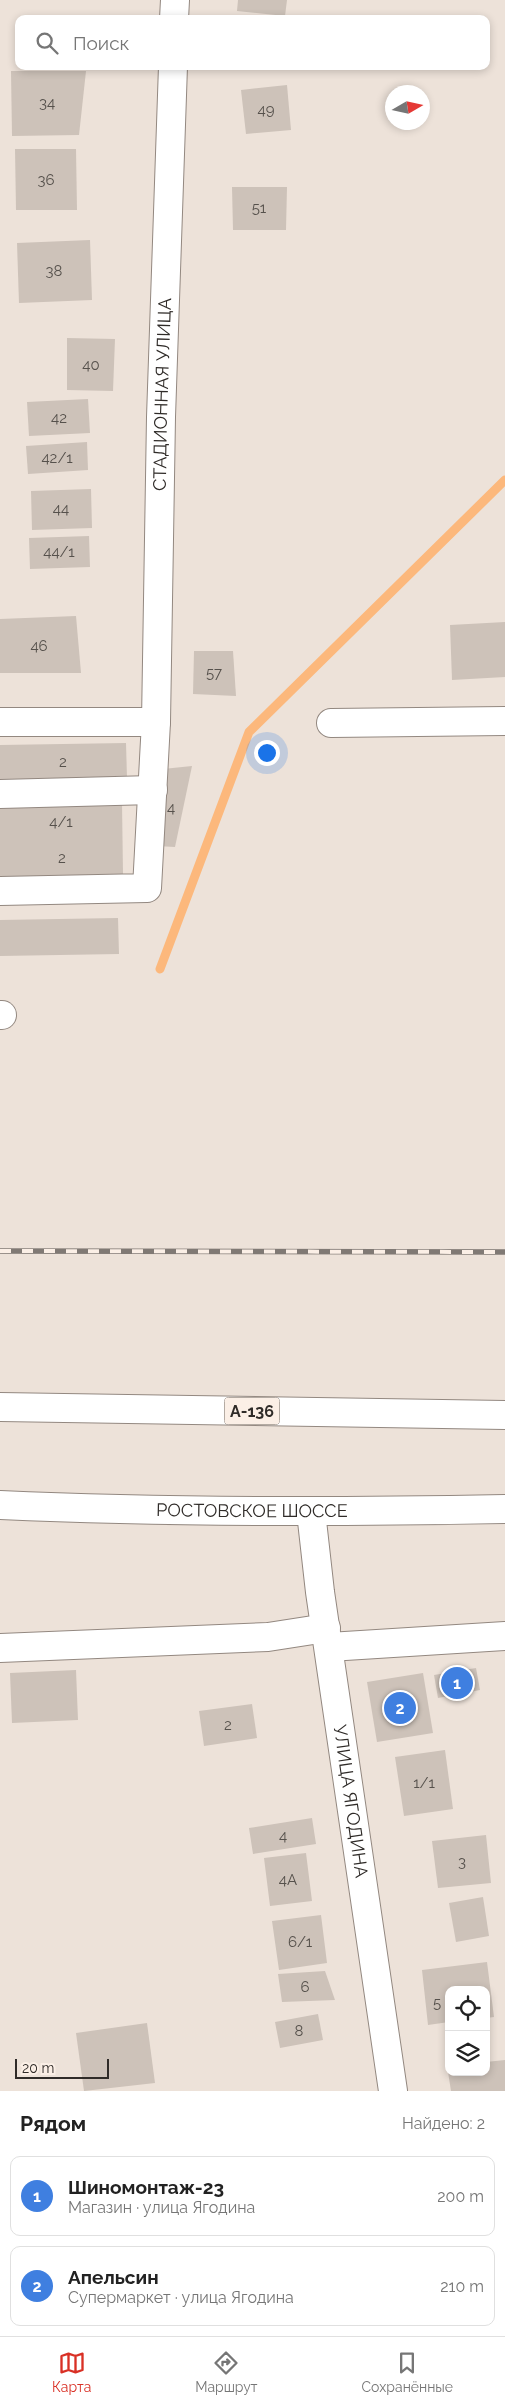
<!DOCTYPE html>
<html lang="ru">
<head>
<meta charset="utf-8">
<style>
	body { margin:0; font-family:Raleway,sans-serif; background:#f2f2f2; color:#222 }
	.controls { position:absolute; right:15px; bottom:15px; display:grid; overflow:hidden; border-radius:10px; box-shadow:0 2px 8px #0003 }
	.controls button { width:45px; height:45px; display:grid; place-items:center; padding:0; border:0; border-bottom:1px solid #e0e0e0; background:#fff; color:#222; font:25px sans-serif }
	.compass { position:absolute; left:385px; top:85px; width:45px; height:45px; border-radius:50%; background:#fff; box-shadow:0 2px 8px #0003; rotate:81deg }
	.scale { position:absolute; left:15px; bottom:12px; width:94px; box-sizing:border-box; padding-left:5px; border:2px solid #2f2b28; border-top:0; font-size:14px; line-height:18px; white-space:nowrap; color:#2f2b28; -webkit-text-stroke:4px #fbefe6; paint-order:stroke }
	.you { position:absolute; left:266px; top:752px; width:18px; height:18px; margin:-12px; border:4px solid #fff; border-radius:50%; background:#1a73e8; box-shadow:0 0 0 8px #1a73e833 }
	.badge { display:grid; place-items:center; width:32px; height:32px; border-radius:50%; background:#d93025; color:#fff; font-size:16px; font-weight:700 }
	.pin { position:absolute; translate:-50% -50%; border:2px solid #fff; box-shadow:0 1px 5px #0006 }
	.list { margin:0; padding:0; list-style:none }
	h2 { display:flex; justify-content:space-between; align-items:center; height:65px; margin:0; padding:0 20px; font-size:21px }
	h2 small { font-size:16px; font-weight:400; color:#767676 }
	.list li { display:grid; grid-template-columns:32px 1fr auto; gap:15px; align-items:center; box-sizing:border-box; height:80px; margin:0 10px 10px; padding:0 10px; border:1px solid #e0e0e0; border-radius:10px }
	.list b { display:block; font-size:19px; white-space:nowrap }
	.list p { margin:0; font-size:16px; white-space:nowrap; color:#767676 }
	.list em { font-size:16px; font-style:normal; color:#767676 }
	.icon { flex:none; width:28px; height:28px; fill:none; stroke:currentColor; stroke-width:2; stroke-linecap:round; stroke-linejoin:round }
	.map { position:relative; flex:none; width:505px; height:2091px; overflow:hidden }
	.search { position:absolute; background:#fff; box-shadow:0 2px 8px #0003; left:15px; right:15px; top:15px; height:55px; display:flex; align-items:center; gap:12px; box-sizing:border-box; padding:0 18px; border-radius:10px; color:#767676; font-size:19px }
	.sheet { height:245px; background:#fff }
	nav { display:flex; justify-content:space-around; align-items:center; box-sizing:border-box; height:70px; border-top:1px solid #e0e0e0; background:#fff; font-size:14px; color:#767676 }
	nav a { display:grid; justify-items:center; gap:2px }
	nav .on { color:#d93025 }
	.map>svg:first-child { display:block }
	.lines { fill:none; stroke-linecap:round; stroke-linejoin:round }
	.stream { stroke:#fcb87c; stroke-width:9 }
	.building { fill:#cdc2b9 }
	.minor-casing { stroke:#938880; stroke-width:30 }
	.highway-casing { stroke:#938880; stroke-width:30 }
	.minor { stroke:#fff; stroke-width:28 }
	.highway { stroke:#fff; stroke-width:28 }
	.rail-casing { stroke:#807974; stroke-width:5.5 }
	.rail { stroke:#fbefe6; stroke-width:4; stroke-dasharray:11; stroke-linecap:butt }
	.labels { text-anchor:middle; stroke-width:5; stroke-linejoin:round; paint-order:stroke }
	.number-label { font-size:15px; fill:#56514c }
	.shield { fill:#fbefe6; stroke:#6c6661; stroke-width:1 }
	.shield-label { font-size:16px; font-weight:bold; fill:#2f2b28 }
	.street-label { font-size:18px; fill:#2f2b28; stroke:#fbefe6 }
</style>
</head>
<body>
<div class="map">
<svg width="505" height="2091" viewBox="0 0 505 2091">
	<rect width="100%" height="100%" fill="#ede2d9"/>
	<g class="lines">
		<polyline class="stream" points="160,969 249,732 505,480"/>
	</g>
	<g class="building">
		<polygon points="238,0 287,0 285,16 237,11"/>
		<polygon points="11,71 86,71 79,135 12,136"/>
		<polygon points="287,85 291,130 246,134 241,90"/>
		<polygon points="15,149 76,149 77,210 16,210"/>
		<polygon points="232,187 287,187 286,230 233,230"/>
		<polygon points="90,240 92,300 19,303 17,243"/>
		<polygon points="67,338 115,339 113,391 67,390"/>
		<polygon points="88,399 90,433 29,436 27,402"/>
		<polygon points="87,442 88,470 28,474 26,446"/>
		<polygon points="91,489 92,528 32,530 31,491"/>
		<polygon points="89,536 90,567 30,569 29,538"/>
		<polygon points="76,616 81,673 0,673 0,619"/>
		<polygon points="505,622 505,677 452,680 450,625"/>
		<polygon points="194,651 233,651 236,696 193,694"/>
		<polygon points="126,743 127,778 0,780 0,745"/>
		<polygon points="192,766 175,847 156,846 163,769"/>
		<polygon points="122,803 123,874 0,877 0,805"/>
		<polygon points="118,918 119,954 0,956 0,920"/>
		<polygon points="476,1668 480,1690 438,1698 434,1675"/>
		<polygon points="76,1670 78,1720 12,1723 10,1673"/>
		<polygon points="423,1673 433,1733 377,1742 367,1682"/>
		<polygon points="252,1704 257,1738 204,1746 199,1711"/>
		<polygon points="445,1750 453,1809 404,1816 395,1757"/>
		<polygon points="312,1818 316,1844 253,1854 249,1828"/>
		<polygon points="486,1835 491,1883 438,1888 432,1841"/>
		<polygon points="306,1853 312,1901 270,1906 264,1858"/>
		<polygon points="483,1897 489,1936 456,1942 449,1903"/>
		<polygon points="321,1915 327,1963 279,1970 272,1921"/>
		<polygon points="487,1962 494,2017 486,2018 486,1990 449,1990 449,2022 428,2025 422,1970"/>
		<polygon points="325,1971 335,2000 282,2002 278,1974"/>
		<polygon points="318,2014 323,2040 280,2048 275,2022"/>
		<polygon points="147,2023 155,2083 84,2091 76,2033"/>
		<polygon points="505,2060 505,2091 451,2091 448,2072 486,2072 486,2062"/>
	</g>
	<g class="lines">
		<defs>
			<g id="minor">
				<polyline points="174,19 175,0"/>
				<polyline points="0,722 156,722"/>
				<polyline points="331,723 505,721"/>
				<polyline points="0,794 153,790"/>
				<path id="s1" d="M0,891l147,-3 9,-166 5,-305 12,-351"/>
				<polyline points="0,1015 2,1015"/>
				<path id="s2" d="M311,1512l9,80 73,499"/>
				<polyline points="329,1647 505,1636"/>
				<polyline points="0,1648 268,1637 326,1628"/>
			</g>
			<g id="highway">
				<polyline points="0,1407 505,1415"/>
				<path id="s3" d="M0,1505c168,8 337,7 505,4"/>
			</g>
		</defs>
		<use href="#minor" class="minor-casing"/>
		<use href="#highway" class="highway-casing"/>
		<use href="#minor" class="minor"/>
		<use href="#highway" class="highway"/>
		<defs>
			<polyline id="rail" points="0,1251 505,1252"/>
		</defs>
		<use href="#rail" class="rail-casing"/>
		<use href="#rail" class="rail"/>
	</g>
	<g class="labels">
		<g class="number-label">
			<text x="47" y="108">34</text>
			<text x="266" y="115">49</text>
			<text x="46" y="185">36</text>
			<text x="259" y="213">51</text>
			<text x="54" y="276">38</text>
			<text x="91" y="370">40</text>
			<text x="59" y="423">42</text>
			<text x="57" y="463">42/1</text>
			<text x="61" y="514">44</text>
			<text x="59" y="557">44/1</text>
			<text x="39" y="651">46</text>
			<text x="214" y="678">57</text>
			<text x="63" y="767">2</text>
			<text x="171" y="813">4</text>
			<text x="61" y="827">4/1</text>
			<text x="62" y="863">2</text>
			<text x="228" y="1730">2</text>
			<text x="424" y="1788">1/1</text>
			<text x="283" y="1841">4</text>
			<text x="462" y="1867">3</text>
			<text x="288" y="1885">4А</text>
			<text x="300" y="1947">6/1</text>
			<text x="305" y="1992">6</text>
			<text x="437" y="2008">5</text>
			<text x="299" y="2036">8</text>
		</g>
		<rect class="shield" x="224.5" y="1397.5" width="55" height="27" rx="4"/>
		<g class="shield-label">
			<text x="252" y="1417">А-136</text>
		</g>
		<g class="street-label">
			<text dy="6" stroke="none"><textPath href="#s1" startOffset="641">СТАДИОННАЯ УЛИЦА</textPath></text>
			<text dy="6" stroke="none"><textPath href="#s3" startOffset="252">РОСТОВСКОЕ ШОССЕ</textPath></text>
			<text dy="6" stroke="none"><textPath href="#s2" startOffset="292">УЛИЦА ЯГОДИНА</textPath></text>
		</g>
	</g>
</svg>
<div class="controls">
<button><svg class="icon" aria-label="locate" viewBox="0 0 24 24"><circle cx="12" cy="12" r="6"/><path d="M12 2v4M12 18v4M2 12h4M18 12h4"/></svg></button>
<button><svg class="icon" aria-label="layers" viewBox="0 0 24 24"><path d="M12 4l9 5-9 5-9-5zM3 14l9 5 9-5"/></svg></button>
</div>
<svg class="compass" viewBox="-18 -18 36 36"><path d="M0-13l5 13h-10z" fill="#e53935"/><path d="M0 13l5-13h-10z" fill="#767676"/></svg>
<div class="scale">20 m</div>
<div class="you"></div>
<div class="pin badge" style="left:457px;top:1683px;background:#3f7fe0">1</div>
<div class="pin badge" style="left:400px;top:1708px;background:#3f7fe0">2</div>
<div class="search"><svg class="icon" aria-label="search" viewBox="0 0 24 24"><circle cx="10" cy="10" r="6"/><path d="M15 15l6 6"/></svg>Поиск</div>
</div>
<section class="sheet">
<h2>Рядом<small>Найдено: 2</small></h2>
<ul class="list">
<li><span class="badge" style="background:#3f7fe0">1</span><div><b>Шиномонтаж-23</b><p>Магазин · улица Ягодина</p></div><em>200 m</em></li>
<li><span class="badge" style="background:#3f7fe0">2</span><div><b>Апельсин</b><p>Супермаркет · улица Ягодина</p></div><em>210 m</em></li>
</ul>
</section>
<nav>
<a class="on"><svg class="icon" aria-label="map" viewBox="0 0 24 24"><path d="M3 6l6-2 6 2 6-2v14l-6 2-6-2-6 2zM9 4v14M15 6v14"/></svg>Карта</a>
<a><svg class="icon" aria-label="directions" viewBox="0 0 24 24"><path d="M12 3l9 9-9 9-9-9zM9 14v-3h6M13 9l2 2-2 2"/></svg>Маршрут</a>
<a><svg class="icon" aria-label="saved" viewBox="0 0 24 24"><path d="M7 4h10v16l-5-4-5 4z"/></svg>Сохранённые</a>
</nav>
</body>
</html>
